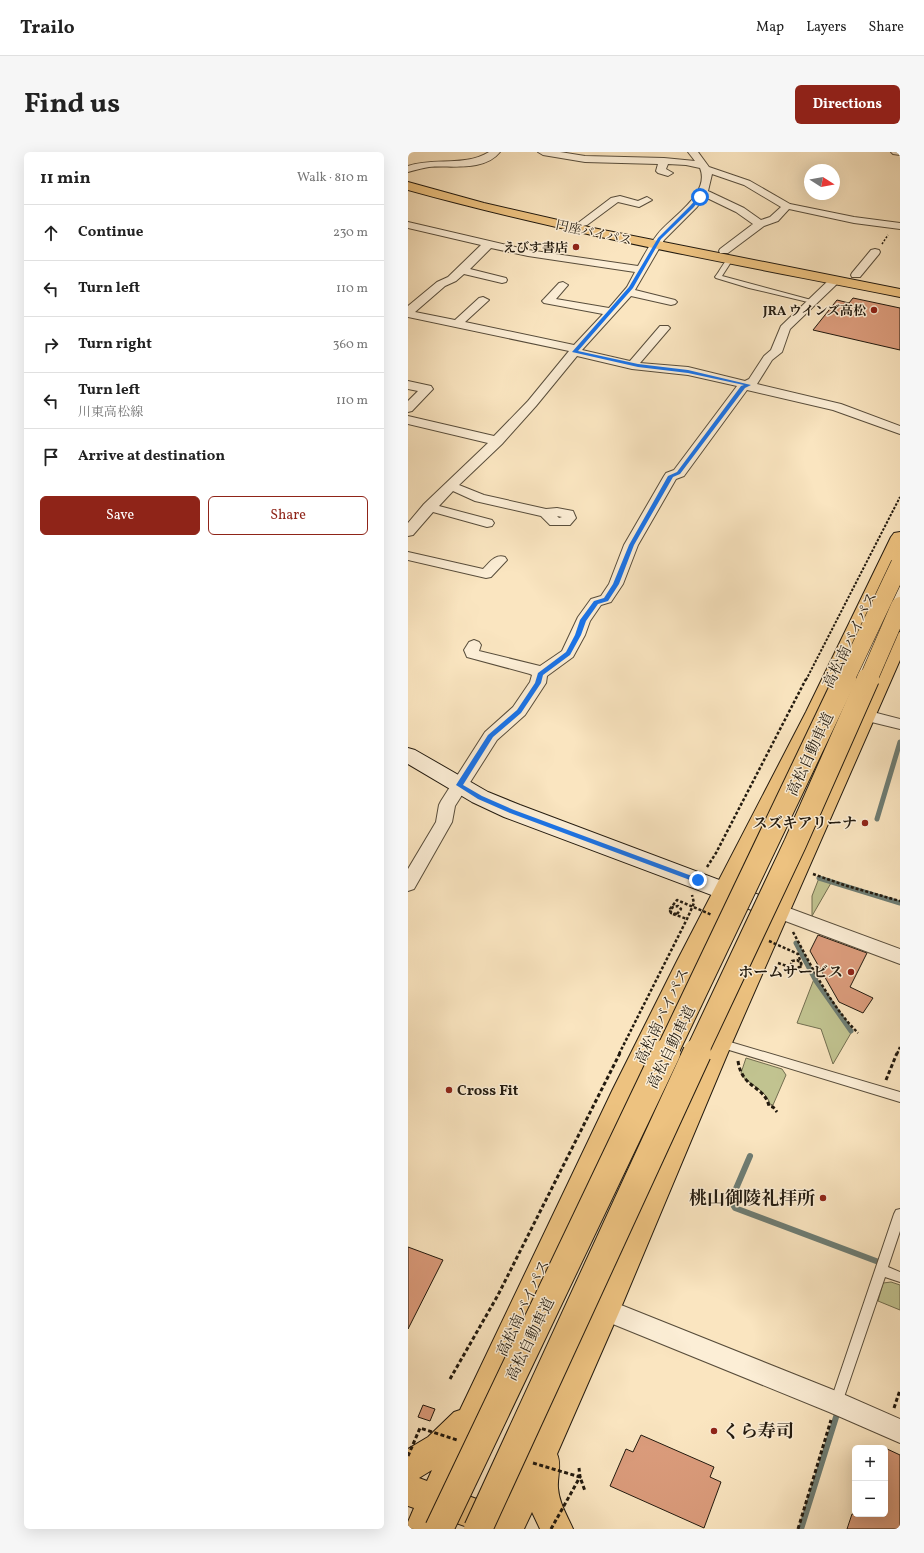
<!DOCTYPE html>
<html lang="en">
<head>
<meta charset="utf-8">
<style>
	body { margin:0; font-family:Vollkorn,"Noto Serif JP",serif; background:#f6f6f6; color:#222 }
	.controls { position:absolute; right:12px; bottom:12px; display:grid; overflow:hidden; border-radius:6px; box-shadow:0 4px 16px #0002 }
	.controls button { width:36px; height:36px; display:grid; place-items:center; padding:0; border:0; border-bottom:1px solid #e0e0e0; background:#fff; color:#222; font:20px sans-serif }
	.compass { position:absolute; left:396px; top:12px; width:36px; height:36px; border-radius:50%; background:#fff; box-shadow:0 4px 16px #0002; rotate:101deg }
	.stop { position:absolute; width:12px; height:12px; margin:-9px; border:3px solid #1a73e8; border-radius:50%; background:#fff }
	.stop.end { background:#1a73e8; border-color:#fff; box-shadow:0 1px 4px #0008 }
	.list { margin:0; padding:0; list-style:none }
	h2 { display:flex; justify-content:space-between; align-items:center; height:52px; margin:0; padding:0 16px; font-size:17px }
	h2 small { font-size:13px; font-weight:400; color:#767676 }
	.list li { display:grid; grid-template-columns:26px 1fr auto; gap:12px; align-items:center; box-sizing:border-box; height:56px; padding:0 16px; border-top:1px solid #e0e0e0 }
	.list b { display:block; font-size:15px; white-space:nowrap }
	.list p { margin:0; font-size:13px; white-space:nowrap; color:#767676 }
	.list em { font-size:13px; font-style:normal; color:#767676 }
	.actions { display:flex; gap:8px; padding:12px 16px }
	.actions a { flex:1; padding:9px 0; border:1px solid #8f2418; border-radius:6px; text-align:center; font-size:14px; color:#8f2418 }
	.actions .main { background:#8f2418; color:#fff }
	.icon { flex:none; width:22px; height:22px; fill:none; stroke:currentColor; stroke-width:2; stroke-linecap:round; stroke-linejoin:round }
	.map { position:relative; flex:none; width:492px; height:1377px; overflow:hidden; border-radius:6px }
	header { display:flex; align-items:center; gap:24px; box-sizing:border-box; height:56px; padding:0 20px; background:#fff; border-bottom:1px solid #e0e0e0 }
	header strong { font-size:19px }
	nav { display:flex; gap:22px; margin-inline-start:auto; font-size:14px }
	.intro { display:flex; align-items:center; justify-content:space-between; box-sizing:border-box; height:96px; padding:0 24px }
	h1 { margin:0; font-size:28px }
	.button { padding:10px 18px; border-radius:6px; background:#8f2418; color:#fff; font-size:14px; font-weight:700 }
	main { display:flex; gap:24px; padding:0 24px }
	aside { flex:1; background:#fff; border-radius:6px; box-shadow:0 4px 16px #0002 }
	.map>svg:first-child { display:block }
	.green { fill:#c1c390; stroke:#726e50 }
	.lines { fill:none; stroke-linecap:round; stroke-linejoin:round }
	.stream-far1 { stroke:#6d7c73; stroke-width:5 }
	.stream { stroke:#6d7c73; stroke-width:6 }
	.building { fill:#db9c7c; stroke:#221a0f }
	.service-casing { stroke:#584d3b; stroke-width:2 }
	.minor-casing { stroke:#584d3b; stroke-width:2 }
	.secondary-casing { stroke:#221a0f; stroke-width:2 }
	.trunk-casing { stroke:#221a0f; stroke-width:2 }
	.path-far3 { stroke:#221a0f; stroke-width:1.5; stroke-dasharray:2 1.5; stroke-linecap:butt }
	.path-far2 { stroke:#221a0f; stroke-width:2; stroke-dasharray:2.5 1.5; stroke-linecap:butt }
	.path-far1 { stroke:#221a0f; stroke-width:2.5; stroke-dasharray:3 2; stroke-linecap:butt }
	.path { stroke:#221a0f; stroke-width:3; stroke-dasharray:4 2.5; stroke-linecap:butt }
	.service { fill:#fceed6; fill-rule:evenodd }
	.minor { fill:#fceed6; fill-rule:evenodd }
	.secondary { fill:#fceed6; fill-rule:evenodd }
	.trunk { fill:#edc280; fill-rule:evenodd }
	.motorway-bridge-far2-casing { stroke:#221a0f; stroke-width:19; stroke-linecap:butt }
	.motorway-bridge-far1-casing { stroke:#221a0f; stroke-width:24; stroke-linecap:butt }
	.motorway-bridge-casing { stroke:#221a0f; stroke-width:30; stroke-linecap:butt }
	.path-bridge-far1 { stroke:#221a0f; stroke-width:2.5; stroke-dasharray:3 2; stroke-linecap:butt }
	.path-bridge { stroke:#221a0f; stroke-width:3; stroke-dasharray:4 2.5; stroke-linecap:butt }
	.motorway-bridge-far2 { stroke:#edc280; stroke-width:18 }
	.motorway-bridge-far1 { stroke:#edc280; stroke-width:22 }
	.motorway-bridge { stroke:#edc280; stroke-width:28 }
	.route { fill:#1a73e8 }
	.poi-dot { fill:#8f2418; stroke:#fceed6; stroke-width:1.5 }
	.labels { text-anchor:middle; stroke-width:3; stroke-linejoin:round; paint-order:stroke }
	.far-street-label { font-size:13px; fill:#221a0f; stroke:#fceed6 }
	.far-poi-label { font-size:13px; font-weight:bold; fill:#221a0f; stroke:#fceed6; text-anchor:end }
	.street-label { font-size:15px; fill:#221a0f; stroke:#fceed6 }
	.poi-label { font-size:15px; font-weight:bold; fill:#221a0f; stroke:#fceed6; text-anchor:end }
	.near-poi-label { font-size:18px; font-weight:bold; fill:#221a0f; stroke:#fceed6; text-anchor:end }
</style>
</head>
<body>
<header>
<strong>Trailo</strong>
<nav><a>Map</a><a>Layers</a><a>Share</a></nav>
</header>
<div class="intro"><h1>Find us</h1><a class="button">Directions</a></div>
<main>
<aside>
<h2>11 min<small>Walk · 810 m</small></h2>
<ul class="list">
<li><svg class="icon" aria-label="ahead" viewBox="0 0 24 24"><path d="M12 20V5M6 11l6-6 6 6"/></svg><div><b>Continue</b></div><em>230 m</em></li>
<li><svg class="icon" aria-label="left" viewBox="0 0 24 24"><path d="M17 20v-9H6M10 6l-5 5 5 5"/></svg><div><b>Turn left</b></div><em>110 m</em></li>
<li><svg class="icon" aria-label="right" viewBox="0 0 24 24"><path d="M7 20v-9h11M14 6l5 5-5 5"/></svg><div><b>Turn right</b></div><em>360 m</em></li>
<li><svg class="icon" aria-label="left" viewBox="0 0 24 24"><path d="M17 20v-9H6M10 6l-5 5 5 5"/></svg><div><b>Turn left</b><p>川東高松線</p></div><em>110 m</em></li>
<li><svg class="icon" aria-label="arrive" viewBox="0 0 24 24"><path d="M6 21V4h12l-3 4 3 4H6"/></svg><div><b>Arrive at destination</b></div></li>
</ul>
<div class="actions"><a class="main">Save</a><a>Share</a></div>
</aside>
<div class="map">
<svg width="492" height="1377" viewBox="0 0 492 1377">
	<rect width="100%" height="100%" fill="#fae5c0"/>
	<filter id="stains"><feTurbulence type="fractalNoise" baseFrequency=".005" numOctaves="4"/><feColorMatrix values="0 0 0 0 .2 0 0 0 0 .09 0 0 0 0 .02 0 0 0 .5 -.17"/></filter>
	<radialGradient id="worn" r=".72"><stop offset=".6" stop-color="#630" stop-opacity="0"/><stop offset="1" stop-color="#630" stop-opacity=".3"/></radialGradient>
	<g class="green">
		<polygon points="411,726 423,731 404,764 404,744"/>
		<polygon points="406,827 443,881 425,912 413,877 389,871"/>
		<path d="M338,906l36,11 4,6 -13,30 -3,-1c-3,-12 -18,-19 -27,-27l-2,-4z"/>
		<polygon points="483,1130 492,1133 492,1158 470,1149 475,1131"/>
	</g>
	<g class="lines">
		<g class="stream-far1">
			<polyline points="469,667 492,590"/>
			<polyline points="411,726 492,751"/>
			<polyline points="388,791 408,829 443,879"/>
		</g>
		<g class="stream">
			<polyline points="342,1004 324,1046 324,1051 327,1056 476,1112"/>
			<polyline points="393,1377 429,1262"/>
		</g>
	</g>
	<g class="building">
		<polygon points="445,146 492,156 492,198 405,178 429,148 441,151"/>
		<polygon points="410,783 459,801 442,835 465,846 455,861 431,850 402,799"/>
		<polygon points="0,1095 35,1108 0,1177"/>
		<polygon points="15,1253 27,1257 22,1269 10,1265"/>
		<polygon points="233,1283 306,1315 302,1325 313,1330 296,1376 202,1334 218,1297 225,1300"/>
		<polygon points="477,1296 492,1303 492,1377 439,1377 444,1362 477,1362"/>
	</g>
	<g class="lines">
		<defs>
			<g id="service">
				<path d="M322,105l3,2 -11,17 93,25 -3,2 -63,-15 -33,-10 -1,-1c5,-6 9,-16 15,-20z"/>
				<polygon points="312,887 492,940 492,950 308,894 307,891 308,888"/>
				<polygon points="492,1057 492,1079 480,1115 492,1120 492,1130 477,1125 434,1251 432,1255 428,1257 424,1255 422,1251 486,1062 488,1058"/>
			</g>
			<g id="minor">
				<path d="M81,0h11c-16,20 -49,13 -71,15 -7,1 -14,3 -21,5v-6c26,-9 57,1 81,-14z"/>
				<path d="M130,0h22l25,4 79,2 31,3 -7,-9h10l11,15 41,14 40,23 64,13 46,6v6l-46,-6 -65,-14 -11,12 -14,5 -36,27h-8l-1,-2 1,-2 33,-25 -17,-12 -31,-15 -8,10 -33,33 -29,50 40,10 2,2 -2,2 -4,1 -40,-9 -49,54 48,11 30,-35h8l2,2 -30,35 48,4 57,14 4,-2 15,-23 7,-6 10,-24 50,-48h8l1,2 -1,2 -49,47 -8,23 -10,8 -15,24 84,20 59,22v8l-67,-24 -86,-20 -63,86 -8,3 -38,66 -15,39 -12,18 -10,3 -11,16 -5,14 -12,22 -26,19 -1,7 -21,32 -28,25 -42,66 -3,16 -38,67 -6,2v-22l28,-47 3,-17 2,-4 44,-69 28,-25 17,-25 2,-7 -2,-1 -63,-17 -3,-7 5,-8 5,-2 5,2 2,3 -2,6 61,15 22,-15 16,-34 13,-18 10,-3 8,-12 15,-39 40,-69 2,-3 8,-3 63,-84 -49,-11 -56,-6 -55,-13 -41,50 -34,38 -43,41 25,10 62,14 11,-1 16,3 3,7 -6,7h-20l-9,-9 -66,-15 -22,-10 -14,15 53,14 2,3 -2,3 -5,1 -54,-15 -20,23 -5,1v-13l16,-19 64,-61 -80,-19v-8l86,20 34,-35 41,-50 -161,-34v-11l29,-24 11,-5 33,-32 -73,-17v-6l120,28 110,16c6,-11 12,-22 19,-31 14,-18 54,-41 43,-67l-14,-3 -18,-1 -2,5 7,4 -5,3 -10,-3 -2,-2 2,-7 -73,-2 -42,-7zM304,22l32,11 37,22 -11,10 -9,3 -17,-12 -36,-17zM83,96l37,8 107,16 -8,15 -18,21 -53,-9 12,-14 -5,-3 -4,1 -15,16 -2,2 2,2 59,11 -29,31 -109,-23 24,-22 -6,-3 -4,1 -24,22 -40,-8 30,-26 11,-5 8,-7 38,9 4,-1 1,-2 -1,-2 -36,-9zM149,364l5,1 -3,1z"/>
				<polygon points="483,0 492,0 492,3 485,2"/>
				<polygon points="212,44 230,49 239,45 244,48 231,55 210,50 179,73 175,74 170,71 203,46"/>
				<polygon points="467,97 471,98 472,100 471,102 452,125 444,125 443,123 444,121 463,98"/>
				<polygon points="0,229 23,234 25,237 4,259 0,260 0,249 10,239 0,237"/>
				<path d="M0,400l75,17c7,-7 12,-15 22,-12l2,3 -16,17 -5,1 -78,-18z"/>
				<polygon points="457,558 492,567 492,577 451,567 449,563 451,559"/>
				<polygon points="370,752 492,797 492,812 364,764 361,759 364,754"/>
				<polygon points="198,1147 428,1239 492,1267 492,1291 421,1260 190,1166 187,1158 190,1150"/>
			</g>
			<polygon id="secondary" points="0,596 7,598 80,640 112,653 378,753 382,759 378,765 370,768 362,765 96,665 64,650 0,612"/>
			<g id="trunk">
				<path d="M0,30l76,21 109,25 307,61v8c-165,-33 -330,-62 -492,-107z"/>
				<path d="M492,380v24l-74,156 -125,249 -68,141 -178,389 46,17 95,-208 112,-257 182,-405 3,-4 7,-2v28l-168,383 -112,267 -63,144c5,11 0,23 1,34 1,15 9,27 15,41h-33l-8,-17 -8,17h-51l-31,-11 -5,11h-29v-7l6,-14 -6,-2v-57l20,-12 26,-25 6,-2 152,-319 65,-130 129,-249 85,-175 3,-4zM24,1318l-5,11 -8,-3z"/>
			</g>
		</defs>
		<use href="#service" class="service-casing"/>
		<use href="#minor" class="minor-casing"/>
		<use href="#secondary" class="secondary-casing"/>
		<use href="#trunk" class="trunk-casing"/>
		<polyline class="path-far3" points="474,92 480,83"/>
		<polyline class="path-far2" points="398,528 492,345"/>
		<g class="path-far1">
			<polyline points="299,715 308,701 398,527"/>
			<polyline points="405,722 439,734 492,749"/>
			<polyline points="269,762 273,757 270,754 265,755 262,759 265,762 279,767"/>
			<path d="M385,780c19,35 37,73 65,101"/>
			<polyline points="370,811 388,817 393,814 393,811 389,808 384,809 383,812"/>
			<polyline points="211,902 279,767 286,751 284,743"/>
			<polyline points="489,902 492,895"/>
		</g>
		<g class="path">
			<path d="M330,909c4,28 26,24 31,45l4,1 4,5"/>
			<polyline points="478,928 489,901"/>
			<polyline points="42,1227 90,1143 212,901"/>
			<polyline points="486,1256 492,1238"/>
			<polyline points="390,1377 423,1268"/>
		</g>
		<use href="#service" class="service"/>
		<use href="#minor" class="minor"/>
		<use href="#secondary" class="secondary"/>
		<use href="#trunk" class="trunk"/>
		<defs>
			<g id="motorway-bridge-far2">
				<polyline points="437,528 492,412"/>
				<polyline points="460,528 492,454"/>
			</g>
			<g id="motorway-bridge-far1">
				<polyline points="258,902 437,527"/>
				<polyline points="288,902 387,692 460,527"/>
			</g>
			<g id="motorway-bridge">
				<polyline points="31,1377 258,901"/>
				<polyline points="70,1377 289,901"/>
			</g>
		</defs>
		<use href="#motorway-bridge-far2" class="motorway-bridge-far2-casing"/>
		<use href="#motorway-bridge-far1" class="motorway-bridge-far1-casing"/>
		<use href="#motorway-bridge" class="motorway-bridge-casing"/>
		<g class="path-bridge-far1">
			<polyline points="269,762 263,761 262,757 269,748 304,763"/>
			<polyline points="361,789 390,802 394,814 388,817 385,816 383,812"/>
		</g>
		<g class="path-bridge">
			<polyline points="0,1304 12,1276 49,1288"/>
			<polyline points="125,1311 172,1325 177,1339"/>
			<polyline points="143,1377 172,1325 171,1316"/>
		</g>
		<use href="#motorway-bridge-far2" class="motorway-bridge-far2"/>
		<use href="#motorway-bridge-far1" class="motorway-bridge-far1"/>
		<use href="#motorway-bridge" class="motorway-bridge"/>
	</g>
	<polygon class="route" points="291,44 294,45 285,56 253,87 225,136 170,199 230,212 280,218 343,233 337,236 272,322 265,325 226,393 211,432 200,449 190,452 178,469 173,483 162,503 135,523 133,531 113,561 85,585 55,633 74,644 106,658 292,727 292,730 290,731 102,661 70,647 48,633 80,583 109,558 127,531 130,521 158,500 167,483 172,468 186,449 196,446 205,432 221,393 260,324 269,320 333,234 336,233 280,221 230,215 164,200 221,135 250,86 282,54"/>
	<g class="poi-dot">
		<circle cx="168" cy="95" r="4"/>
		<circle cx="466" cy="158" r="4"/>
		<circle cx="457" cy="671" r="4"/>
		<circle cx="443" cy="820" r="4"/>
		<circle cx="41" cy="938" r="4"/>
		<circle cx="415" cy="1046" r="4"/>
		<circle cx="306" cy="1279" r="4"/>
	</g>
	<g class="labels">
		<g class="far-street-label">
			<text transform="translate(186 80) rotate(12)" y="5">円座バイパス</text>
		</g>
		<g class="far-poi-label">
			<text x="160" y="100">えびす書店</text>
			<text x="458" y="163">JRA ウインズ高松</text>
		</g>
		<g class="street-label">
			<text transform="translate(442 488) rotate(-64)" y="5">高松南バイパス</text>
			<text transform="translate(402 602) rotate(-65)" y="5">高松自動車道</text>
			<text transform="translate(254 864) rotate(-64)" y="5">高松南バイパス</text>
			<text transform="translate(263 895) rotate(-64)" y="5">高松自動車道</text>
			<text transform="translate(115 1156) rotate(-65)" y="5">高松南バイパス</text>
			<text transform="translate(122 1187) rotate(-64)" y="5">高松自動車道</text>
		</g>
		<g class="poi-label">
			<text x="449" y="676">スズキアリーナ</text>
			<text x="435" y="825">ホームサービス</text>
			<text x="49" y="943" text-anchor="start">Cross Fit</text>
		</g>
		<g class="near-poi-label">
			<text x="407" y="1052">桃山御陵礼拝所</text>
			<text x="314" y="1285" text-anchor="start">くら寿司</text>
		</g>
	</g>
	<rect width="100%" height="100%" filter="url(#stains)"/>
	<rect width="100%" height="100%" fill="url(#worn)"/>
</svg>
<div class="controls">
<button>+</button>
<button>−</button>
</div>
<svg class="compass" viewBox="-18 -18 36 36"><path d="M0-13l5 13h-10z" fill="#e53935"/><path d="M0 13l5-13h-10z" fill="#767676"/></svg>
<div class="stop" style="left:292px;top:45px"></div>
<div class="stop end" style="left:290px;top:728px"></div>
</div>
</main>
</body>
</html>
